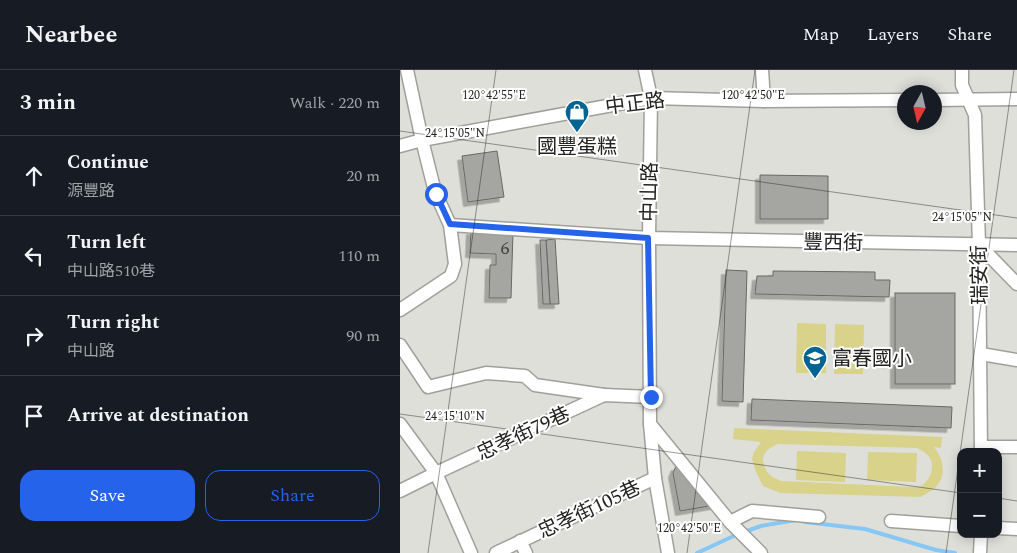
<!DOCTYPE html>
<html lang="en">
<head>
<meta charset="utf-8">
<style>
	body { margin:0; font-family:Spectral,"Noto Sans TC",serif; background:#242831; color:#f1f3f6 }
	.controls { position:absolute; right:15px; bottom:15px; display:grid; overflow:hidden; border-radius:10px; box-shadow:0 2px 12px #0003 }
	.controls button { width:45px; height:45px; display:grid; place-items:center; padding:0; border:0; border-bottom:1px solid #363941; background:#171b24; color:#f1f3f6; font:25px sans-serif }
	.compass { position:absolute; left:497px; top:15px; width:45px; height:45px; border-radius:50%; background:#171b24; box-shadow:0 2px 12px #0003; rotate:188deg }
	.stop { position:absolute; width:15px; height:15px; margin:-11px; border:4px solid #2563eb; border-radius:50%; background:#fff }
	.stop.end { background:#2563eb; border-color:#fff; box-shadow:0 1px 5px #0008 }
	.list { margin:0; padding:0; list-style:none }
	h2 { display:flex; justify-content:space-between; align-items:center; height:65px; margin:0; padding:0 20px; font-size:21px }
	h2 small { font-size:16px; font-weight:400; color:#9ea1a6 }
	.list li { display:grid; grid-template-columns:32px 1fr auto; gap:15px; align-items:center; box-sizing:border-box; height:80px; padding:0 20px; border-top:1px solid #363941 }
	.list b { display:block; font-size:19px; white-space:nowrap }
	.list p { margin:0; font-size:16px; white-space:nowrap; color:#9ea1a6 }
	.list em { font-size:16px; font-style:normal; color:#9ea1a6 }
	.actions { display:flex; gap:10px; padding:15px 20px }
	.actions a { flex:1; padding:11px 0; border:1px solid #2563eb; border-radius:15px; text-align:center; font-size:18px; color:#2563eb }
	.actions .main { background:#2563eb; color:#fff }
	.icon { flex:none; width:28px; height:28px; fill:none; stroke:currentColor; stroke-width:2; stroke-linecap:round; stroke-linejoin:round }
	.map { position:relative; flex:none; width:617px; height:483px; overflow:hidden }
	header { display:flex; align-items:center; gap:30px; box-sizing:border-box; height:70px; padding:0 25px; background:#171b24; border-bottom:1px solid #363941 }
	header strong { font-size:24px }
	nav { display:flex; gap:28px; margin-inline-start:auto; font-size:18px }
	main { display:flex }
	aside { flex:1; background:#171b24 }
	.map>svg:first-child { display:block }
	.green { fill:#d8d28a; fill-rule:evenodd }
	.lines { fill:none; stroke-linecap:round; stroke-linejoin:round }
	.stream { stroke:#87c7f4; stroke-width:4 }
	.building { fill:#a5a5a1; stroke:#686864; filter:url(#shadow) }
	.minor-casing { stroke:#a0a09b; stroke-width:15 }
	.minor { stroke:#fff; stroke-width:12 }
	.route { stroke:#2563eb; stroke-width:6 }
	.ticks { fill:none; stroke:#232321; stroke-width:1; stroke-opacity:0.45 }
	.labels { text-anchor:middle; stroke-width:4; stroke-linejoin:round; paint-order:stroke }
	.number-label { font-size:18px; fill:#444441 }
	.street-label { font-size:20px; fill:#232321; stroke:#fff }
	.poi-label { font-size:20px; fill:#232321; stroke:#fff }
	.ticks-label { font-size:12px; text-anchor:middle; fill:#232321; stroke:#fff; stroke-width:4; stroke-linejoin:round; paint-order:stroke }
</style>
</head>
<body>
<header>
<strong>Nearbee</strong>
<nav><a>Map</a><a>Layers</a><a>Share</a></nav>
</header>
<main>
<aside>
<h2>3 min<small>Walk · 220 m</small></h2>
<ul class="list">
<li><svg class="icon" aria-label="ahead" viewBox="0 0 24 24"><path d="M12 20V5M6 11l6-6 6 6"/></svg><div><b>Continue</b><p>源豐路</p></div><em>20 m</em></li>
<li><svg class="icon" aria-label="left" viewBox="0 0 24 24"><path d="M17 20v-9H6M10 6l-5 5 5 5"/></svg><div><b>Turn left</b><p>中山路510巷</p></div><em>110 m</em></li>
<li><svg class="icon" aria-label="right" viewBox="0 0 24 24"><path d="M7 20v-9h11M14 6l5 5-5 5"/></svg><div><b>Turn right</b><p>中山路</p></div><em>90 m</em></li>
<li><svg class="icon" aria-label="arrive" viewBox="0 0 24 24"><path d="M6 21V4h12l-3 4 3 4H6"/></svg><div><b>Arrive at destination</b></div></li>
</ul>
<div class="actions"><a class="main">Save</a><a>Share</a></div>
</aside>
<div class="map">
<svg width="617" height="483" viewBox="0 0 617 483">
	<defs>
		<filter id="shadow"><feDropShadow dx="-4.5" dy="4.5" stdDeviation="0" flood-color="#0004"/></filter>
	</defs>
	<rect width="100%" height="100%" fill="#dfdfda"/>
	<g class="green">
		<polygon points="397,253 426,254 426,303 396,303"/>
		<polygon points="435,254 464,255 463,304 434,304"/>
		<path d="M334,358l208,9 -1,11 -7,-1c10,12 13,29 1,41 -4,3 -10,6 -14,9l-141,-4 -17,-7 -7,-14 -4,-13 2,-7 7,-10 -28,-3zM378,374l139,4c5,3 10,5 13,10 5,9 0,23 -9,28 -3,1 -6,1 -8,1l-132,-6c-3,-2 -8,-3 -11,-6 -3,-2 -5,-7 -6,-10 -4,-12 5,-17 14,-21z"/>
		<polygon points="397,381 446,383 445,412 396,410"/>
		<polygon points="468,382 517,383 516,412 467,410"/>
	</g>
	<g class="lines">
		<g class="stream">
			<polyline points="405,452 465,459 536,480 555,483"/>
			<polyline points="344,462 361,456 396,450"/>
			<polyline points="297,483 338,464"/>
		</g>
	</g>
	<g class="building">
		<polygon points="97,81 104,127 68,132 62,86"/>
		<polygon points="360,105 428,106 428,149 360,149"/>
		<polygon points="71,160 113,162 111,228 89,228 90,195 96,195 96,184 70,183"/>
		<polygon points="155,169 159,234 150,234 146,170"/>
		<polygon points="140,170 146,170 150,234 143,234"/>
		<polygon points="326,200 347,201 343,332 322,331"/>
		<polygon points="373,201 475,202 475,210 490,210 489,227 355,224 357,206 373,206"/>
		<rect x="495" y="223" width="60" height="91"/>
		<polygon points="352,329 552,337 551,358 351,350"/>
		<polygon points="276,396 282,397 315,435 280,441 273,403"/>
	</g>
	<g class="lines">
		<defs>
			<g id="minor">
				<polyline points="245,0 251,28 249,168 250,354 255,408 268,483"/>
				<polyline points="362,0 364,31"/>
				<polyline points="562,0 562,15 575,45 579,175 581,382"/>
				<polyline points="534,30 617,29"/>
				<polyline points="0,76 22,70 251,28 364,31 504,30"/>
				<polyline points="50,155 249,168 617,175"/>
				<polyline points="579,175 617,214"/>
				<polyline points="0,240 51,206 55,194 50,155 36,124 33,114 22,70 7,0"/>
				<polyline points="0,275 28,317 86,303 125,306 135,315 204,325"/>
				<polyline points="581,284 617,290"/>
				<polyline points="0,354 36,403 71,483"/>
				<polyline points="250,354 330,452 361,483"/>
				<polyline points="581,377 617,377"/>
				<polyline points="0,421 36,403 204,325 251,327"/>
				<polyline points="491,451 561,456"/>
				<polyline points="330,452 352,441 419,447"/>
				<polyline points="598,458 617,459"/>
				<polyline points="120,471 126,483"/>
				<polyline points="96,483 255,408"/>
				<polyline points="580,483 581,464"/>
			</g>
		</defs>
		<use href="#minor" class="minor-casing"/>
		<use href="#minor" class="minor"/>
	</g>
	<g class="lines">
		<polyline class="route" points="36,124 50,154 248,168 251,327"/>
	</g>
	<path class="ticks" d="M0,61l617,87M0,344l561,79M598,428l19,3M28,483l68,-483M287,483l68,-483M546,483l68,-483"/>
	<defs>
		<symbol id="shop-pin" viewBox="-11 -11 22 30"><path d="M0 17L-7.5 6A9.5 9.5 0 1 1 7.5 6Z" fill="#026493" stroke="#fff"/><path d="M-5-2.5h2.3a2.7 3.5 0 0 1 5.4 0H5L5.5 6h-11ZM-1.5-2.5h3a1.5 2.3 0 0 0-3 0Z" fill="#fff"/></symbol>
		<symbol id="school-pin" viewBox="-11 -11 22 30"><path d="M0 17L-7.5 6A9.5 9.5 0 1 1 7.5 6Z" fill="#026493" stroke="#fff"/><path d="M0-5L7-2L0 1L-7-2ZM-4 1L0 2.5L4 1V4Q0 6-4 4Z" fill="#fff"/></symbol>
	</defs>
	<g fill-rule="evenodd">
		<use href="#shop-pin" x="163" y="28" width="28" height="38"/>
		<use href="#school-pin" x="401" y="274" width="28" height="38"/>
	</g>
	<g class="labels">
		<g class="number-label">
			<text x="105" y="184">6</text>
		</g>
		<g class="street-label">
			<text transform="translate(235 33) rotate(-7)" y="7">中正路</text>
			<text transform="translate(249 122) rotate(-89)" y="7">中山路</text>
			<text transform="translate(433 172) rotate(1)" y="7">豐西街</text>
			<text transform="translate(579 205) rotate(-91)" y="7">瑞安街</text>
			<text transform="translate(123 363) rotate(-25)" y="7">忠孝街79巷</text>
			<text transform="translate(189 439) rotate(-25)" y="7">忠孝街105巷</text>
		</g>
		<g class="poi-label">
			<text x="177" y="83">國豐蛋糕</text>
			<text x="432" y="295" text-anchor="start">富春國小</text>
		</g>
	</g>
	<g class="ticks-label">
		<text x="94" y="29">120°42'55"E</text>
		<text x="353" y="29">120°42'50"E</text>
		<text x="55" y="67">24°15'05"N</text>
		<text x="562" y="151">24°15'05"N</text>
		<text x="55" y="350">24°15'10"N</text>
		<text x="289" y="462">120°42'50"E</text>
	</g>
</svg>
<div class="controls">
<button>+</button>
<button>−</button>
</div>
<svg class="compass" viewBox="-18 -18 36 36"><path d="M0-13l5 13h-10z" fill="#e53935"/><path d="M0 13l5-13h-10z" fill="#9ea1a6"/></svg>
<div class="stop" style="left:36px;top:124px"></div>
<div class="stop end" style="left:251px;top:327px"></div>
</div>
</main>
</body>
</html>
